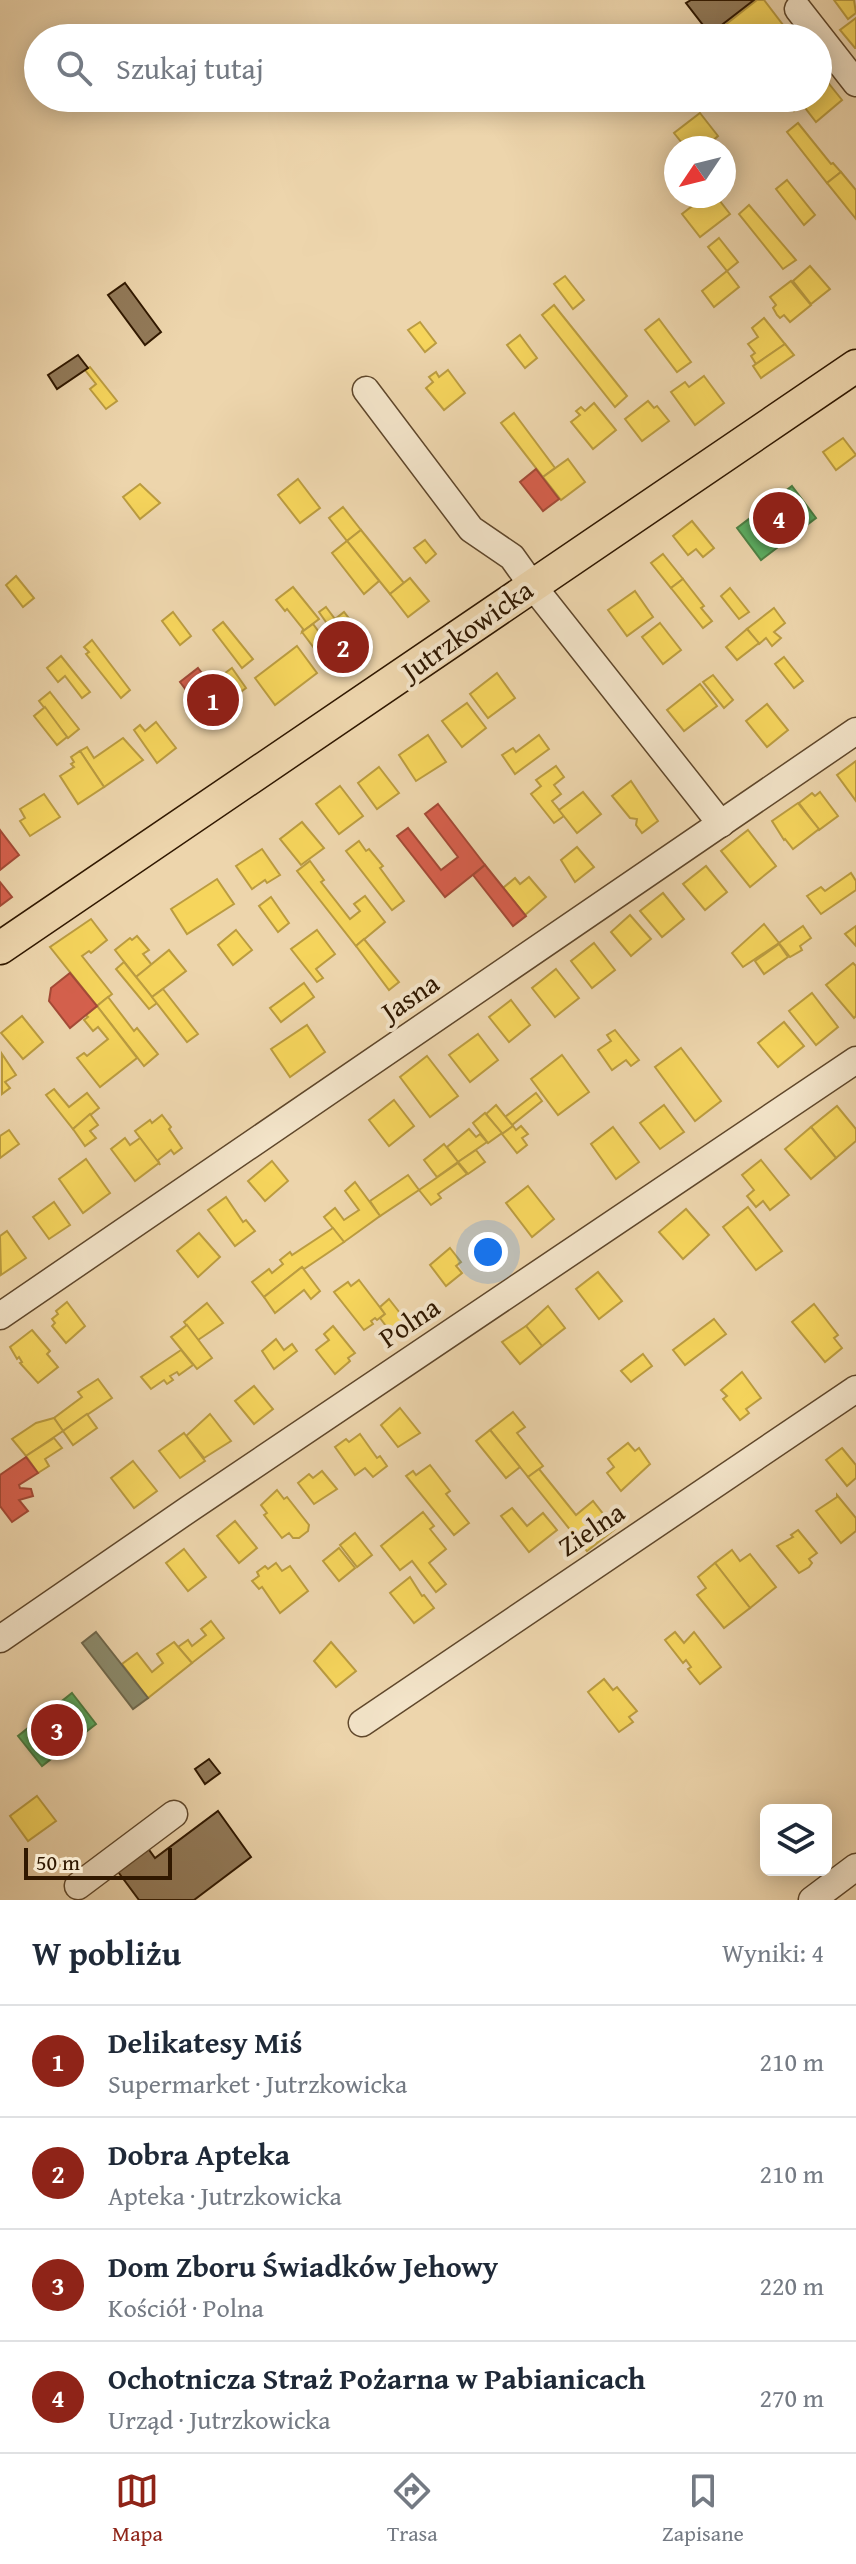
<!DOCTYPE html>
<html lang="pl">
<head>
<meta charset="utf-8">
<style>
	body { margin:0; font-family:"Gentium Book Plus",serif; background:#f6f6f7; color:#1f2937 }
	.controls { position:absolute; right:24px; bottom:24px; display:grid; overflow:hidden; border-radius:12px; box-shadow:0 4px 20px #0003 }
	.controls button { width:72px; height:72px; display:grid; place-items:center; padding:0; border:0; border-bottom:2px solid #e0e1e3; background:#fff; color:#1f2937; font:40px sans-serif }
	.compass { position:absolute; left:664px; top:136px; width:72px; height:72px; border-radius:50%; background:#fff; box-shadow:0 4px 20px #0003; rotate:235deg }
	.scale { position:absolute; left:24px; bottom:20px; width:148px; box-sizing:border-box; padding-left:8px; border:4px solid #301800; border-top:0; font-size:22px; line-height:28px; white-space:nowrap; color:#301800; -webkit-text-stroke:6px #f3e4c9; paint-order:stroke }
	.you { position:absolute; left:488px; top:1252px; width:28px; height:28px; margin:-20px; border:6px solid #fff; border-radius:50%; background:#1a73e8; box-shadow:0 0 0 12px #1a73e833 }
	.badge { display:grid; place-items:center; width:52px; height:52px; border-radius:50%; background:#8f2418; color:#fff; font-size:26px; font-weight:700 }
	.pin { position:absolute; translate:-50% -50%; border:4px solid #fff; box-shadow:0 2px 8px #0006 }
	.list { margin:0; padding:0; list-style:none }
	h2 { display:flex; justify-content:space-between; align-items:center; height:104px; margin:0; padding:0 32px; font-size:34px }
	h2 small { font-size:26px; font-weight:400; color:#747a83 }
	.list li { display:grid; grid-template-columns:52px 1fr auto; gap:24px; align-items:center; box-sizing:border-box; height:112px; padding:0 32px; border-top:2px solid #e0e1e3 }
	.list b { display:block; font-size:30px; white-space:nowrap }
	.list p { margin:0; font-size:26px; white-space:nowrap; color:#747a83 }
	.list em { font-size:26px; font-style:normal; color:#747a83 }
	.icon { flex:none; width:44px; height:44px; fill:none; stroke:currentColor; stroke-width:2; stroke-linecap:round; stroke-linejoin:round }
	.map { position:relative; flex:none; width:856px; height:1900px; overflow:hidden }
	.search { position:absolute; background:#fff; box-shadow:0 4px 20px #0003; left:24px; right:24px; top:24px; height:88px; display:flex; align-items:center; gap:20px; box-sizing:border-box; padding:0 28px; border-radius:44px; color:#747a83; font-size:30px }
	.sheet { height:552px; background:#fff }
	nav { display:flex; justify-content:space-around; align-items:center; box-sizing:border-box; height:112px; border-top:2px solid #e0e1e3; background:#fff; font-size:22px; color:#747a83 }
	nav a { display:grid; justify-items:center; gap:4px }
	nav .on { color:#8f2418 }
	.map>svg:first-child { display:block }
	.homes { fill:#f6d55c; stroke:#bb9c40; stroke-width:2 }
	.shops { fill:#d6604d; stroke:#a44a36; stroke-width:2 }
	.public { fill:#5aae61; stroke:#4d8144; stroke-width:2 }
	.industry { fill:#8c8c6e; stroke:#70694d; stroke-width:2 }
	.building { fill:#927a59; stroke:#301800; stroke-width:2 }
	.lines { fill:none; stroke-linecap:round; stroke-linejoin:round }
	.minor-casing { stroke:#5f472b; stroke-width:29 }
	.major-casing { stroke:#301800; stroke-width:35 }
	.minor { stroke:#f3e4c9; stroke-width:26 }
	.major { stroke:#edd5ac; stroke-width:32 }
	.labels { text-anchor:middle; stroke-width:8; stroke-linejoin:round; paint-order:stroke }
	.street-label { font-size:28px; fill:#301800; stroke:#f3e4c9 }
</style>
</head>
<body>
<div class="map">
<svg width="856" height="1900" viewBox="0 0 856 1900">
	<rect width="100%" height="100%" fill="#edd5ac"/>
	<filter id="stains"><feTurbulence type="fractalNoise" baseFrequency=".0025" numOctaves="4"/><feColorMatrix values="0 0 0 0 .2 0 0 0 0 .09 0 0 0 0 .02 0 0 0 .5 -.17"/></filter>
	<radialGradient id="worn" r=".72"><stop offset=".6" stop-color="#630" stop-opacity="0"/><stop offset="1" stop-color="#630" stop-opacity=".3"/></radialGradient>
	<g class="homes">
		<polygon points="757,0 764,0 793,38 713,38 711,36"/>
		<polygon points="834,0 854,0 856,13 848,19"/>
		<polygon points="856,18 856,48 855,48 840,30"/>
		<polygon points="818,70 842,100 816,122 802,104 794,111 784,98 818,98"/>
		<polygon points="700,113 718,136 704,148 686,148 674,133"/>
		<polygon points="798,123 831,164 833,163 841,172 827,183 787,132"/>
		<polygon points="841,172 856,190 856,219 827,183"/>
		<polygon points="787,180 815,215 804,225 776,189"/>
		<polygon points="705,196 716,196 730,214 700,237 682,214"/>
		<polygon points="749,205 796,260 783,269 739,214"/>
		<polygon points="719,238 738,262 727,271 708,247"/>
		<polygon points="810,266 830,289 811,304 793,281"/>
		<polygon points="727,271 739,287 714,307 702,291"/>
		<polygon points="565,276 584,300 573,309 554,284"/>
		<polygon points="791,281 811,305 790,322 784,315 780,318 777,315 773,308 776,305 770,297"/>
		<polygon points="554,305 627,396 615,407 542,315"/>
		<polygon points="764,318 785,344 756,364 751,356 755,353 748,344 758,337 752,328"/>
		<polygon points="659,319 691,362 677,372 645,330"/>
		<polygon points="420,322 436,343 425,352 408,330"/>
		<polygon points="520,335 537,358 525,368 507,345"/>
		<polygon points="785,344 794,355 761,378 753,366"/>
		<polygon points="90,367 117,401 106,409 90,389 96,384 85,370"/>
		<polygon points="448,370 465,393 444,410 426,388 433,382 429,377 436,372 439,377"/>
		<polygon points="704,376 724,403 695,425 671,392 685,382 689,387"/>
		<polygon points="648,401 654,408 657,406 669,421 642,441 625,419"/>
		<polygon points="594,403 616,430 593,449 571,422 580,415 576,411 581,407 585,411"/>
		<polygon points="514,413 555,468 543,477 501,423"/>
		<polygon points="843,438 856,455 836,470 823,452"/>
		<polygon points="568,459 585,482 561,500 543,477"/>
		<polygon points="298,479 320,508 300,523 278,495"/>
		<polygon points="140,484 160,503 140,519 123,497"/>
		<polygon points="343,507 361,530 347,541 329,518"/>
		<polygon points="692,521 714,548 703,557 696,549 688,555 673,536"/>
		<polygon points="361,530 404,583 390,594 347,541"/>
		<polygon points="425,540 436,554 426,563 414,548"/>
		<polygon points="347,541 379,581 364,594 332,553"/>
		<polygon points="663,554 683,579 671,588 651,563"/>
		<polygon points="16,576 34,598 23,607 6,585"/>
		<polygon points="410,578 429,601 408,617 390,594"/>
		<polygon points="683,579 704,606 701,608 712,621 703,628 671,588"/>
		<polygon points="293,587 319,619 302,632 303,629 287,609 285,611 276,600"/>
		<polygon points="730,588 749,612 739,619 721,596"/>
		<polygon points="635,591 653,617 627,636 608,610"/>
		<polygon points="326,607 335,619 344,612 366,640 329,668 302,632 313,624 319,632 328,625 319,612"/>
		<polygon points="774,608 785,623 774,632 781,638 772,646 766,638 759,644 747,629"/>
		<polygon points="173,612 191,636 180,645 162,621"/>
		<polygon points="223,622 253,659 242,668 213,630"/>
		<polygon points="660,623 681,650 663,664 642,637"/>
		<polygon points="747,629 759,643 737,660 726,647"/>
		<polygon points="92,640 130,690 121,698 86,654 89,652 84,647"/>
		<polygon points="297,646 317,673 275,705 255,678"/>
		<polygon points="61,656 90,692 82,698 65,676 58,682 47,668"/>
		<polygon points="784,657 803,681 794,688 775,664"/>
		<polygon points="232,668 246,688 226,703 209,681 219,673 221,676"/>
		<polygon points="497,673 515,698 488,718 470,694"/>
		<polygon points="713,675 733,700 724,708 703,682"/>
		<polygon points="700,684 717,706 684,731 667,710"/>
		<polygon points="50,692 79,729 68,738 39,701"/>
		<polygon points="467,703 486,728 462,747 442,721"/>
		<polygon points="767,704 788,730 767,747 746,721"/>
		<polygon points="45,707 67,737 57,745 34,716"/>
		<polygon points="156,722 176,748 157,763 134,730 140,725 145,731"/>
		<polygon points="428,735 446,762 416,781 399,755"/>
		<polygon points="539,735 549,749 515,774 502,755 513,748 516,752"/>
		<polygon points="123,738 143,760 104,787 80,751 87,747 94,758"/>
		<polygon points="80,751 104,787 78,804 60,776 74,767 71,764 74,762 71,757"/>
		<polygon points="856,761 856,801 837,775"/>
		<polygon points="556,766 564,777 554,785 561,794 552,801 564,816 554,823 531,794 541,786 536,780"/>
		<polygon points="379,767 399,793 377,809 358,783"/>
		<polygon points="631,781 658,821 642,833 636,825 637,819 630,818 612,796"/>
		<polygon points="340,786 363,816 339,834 316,804"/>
		<polygon points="583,792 601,814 577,833 559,810"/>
		<polygon points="820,792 838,816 819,830 799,803 812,793 815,796"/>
		<polygon points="44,794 60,817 30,836 20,821 25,818 20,809"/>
		<polygon points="798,803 819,829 793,849 785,839 784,840 772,821"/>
		<polygon points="302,822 324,848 301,865 280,839"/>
		<polygon points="748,830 776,866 750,887 721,851"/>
		<polygon points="359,841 366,851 369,849 383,866 380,868 404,901 392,910 346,851"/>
		<polygon points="577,847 594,867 575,882 561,860"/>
		<polygon points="262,849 280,875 267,883 265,880 252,889 236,866"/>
		<polygon points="310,861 324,880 321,882 350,919 360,911 354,904 365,896 385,922 356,946 297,871"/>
		<polygon points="706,866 727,892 705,910 683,884"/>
		<polygon points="851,873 856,881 856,890 821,914 807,896 821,887 825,891"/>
		<polygon points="529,877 546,897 525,915 503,888 515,878 520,884"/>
		<polygon points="217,879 234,904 187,934 171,909"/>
		<polygon points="663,893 684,919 662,937 640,911"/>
		<polygon points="271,897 289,923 278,932 259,906"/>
		<polygon points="630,915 651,939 631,956 611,932"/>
		<polygon points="91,919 107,940 91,953 89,951 82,956 112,994 97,1006 50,947"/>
		<polygon points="764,924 779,943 743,967 732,953"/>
		<polygon points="803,926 811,938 800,946 802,950 790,957 779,943"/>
		<polygon points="856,926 856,946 845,934"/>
		<polygon points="236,930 252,950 233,965 218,945"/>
		<polygon points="317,930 335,954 316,969 323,978 317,982 291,949"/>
		<polygon points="137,936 149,950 143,954 152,965 136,977 115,950 130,938 132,940"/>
		<polygon points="364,939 399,982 389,990 356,946"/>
		<polygon points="594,943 615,970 592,988 571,961"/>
		<polygon points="779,944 788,957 764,974 755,961"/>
		<polygon points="169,950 186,971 152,997 136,977"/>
		<polygon points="124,962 157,1003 149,1009 116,969"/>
		<polygon points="853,963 856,966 856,1016 854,1018 826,985"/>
		<polygon points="556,969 579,998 555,1017 532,988"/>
		<polygon points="304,983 314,997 281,1022 270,1008"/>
		<polygon points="163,989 198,1034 187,1042 152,997"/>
		<polygon points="812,993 838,1027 816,1045 789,1011"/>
		<polygon points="108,997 134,1031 137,1028 158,1054 144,1066 97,1006"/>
		<polygon points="511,1000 530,1025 509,1042 489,1017"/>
		<polygon points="97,1006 137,1058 100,1087 77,1058 84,1053 87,1056 108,1039 98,1027 93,1031 84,1020 88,1017 86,1015"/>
		<polygon points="22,1016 43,1042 23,1059 1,1033"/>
		<polygon points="784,1022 804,1046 778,1067 758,1043"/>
		<polygon points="307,1025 325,1052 290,1077 271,1049"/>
		<polygon points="615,1030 639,1060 631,1066 626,1060 612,1070 598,1050 611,1041 607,1035"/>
		<polygon points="478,1034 498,1060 470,1082 449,1055"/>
		<polygon points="681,1048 721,1101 695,1121 655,1067"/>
		<polygon points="2,1054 16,1075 5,1082 10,1088 2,1094"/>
		<polygon points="562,1055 589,1092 558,1115 531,1079"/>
		<polygon points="427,1056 458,1096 430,1117 400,1077"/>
		<polygon points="54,1089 69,1107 87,1093 99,1108 73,1129 46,1095"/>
		<polygon points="536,1093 542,1101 512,1125 505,1117"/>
		<polygon points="394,1100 414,1126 389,1146 369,1120"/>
		<polygon points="496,1105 513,1126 502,1134 486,1114"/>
		<polygon points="664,1105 684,1132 660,1149 640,1123"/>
		<polygon points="837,1106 856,1129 856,1141 836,1158 811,1127"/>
		<polygon points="485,1113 502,1133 488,1143 473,1123"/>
		<polygon points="90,1114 98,1125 90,1131 96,1138 85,1146 73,1129"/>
		<polygon points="162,1115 171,1127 169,1129 182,1148 174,1154 171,1150 158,1160 160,1165 135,1131 150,1120 152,1123"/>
		<polygon points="513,1126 516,1130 521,1126 528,1134 522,1138 527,1145 517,1153 502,1134"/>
		<polygon points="613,1127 639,1162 616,1179 591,1144"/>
		<polygon points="811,1127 836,1158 811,1179 785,1149"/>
		<polygon points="469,1129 476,1137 480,1134 487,1142 458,1162 447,1147"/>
		<polygon points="9,1130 19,1144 0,1158 0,1136"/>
		<polygon points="125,1138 130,1145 140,1138 159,1163 135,1181 111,1149"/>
		<polygon points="444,1144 458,1162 437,1177 424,1160"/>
		<polygon points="476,1150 485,1162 468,1174 458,1162"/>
		<polygon points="86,1159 110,1193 83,1213 59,1179"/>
		<polygon points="761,1160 789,1195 770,1210 763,1201 756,1207 747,1196 754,1190 742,1175"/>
		<polygon points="272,1161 288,1181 265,1201 248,1181"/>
		<polygon points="458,1163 467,1174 438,1194 441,1198 431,1205 419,1190"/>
		<polygon points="408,1175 419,1190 380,1216 370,1201"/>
		<polygon points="355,1182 380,1216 344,1242 324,1217 335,1208 344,1220 359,1210 345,1191"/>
		<polygon points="528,1186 554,1219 532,1237 506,1203"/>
		<polygon points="226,1197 243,1222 246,1220 255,1231 235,1246 208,1210"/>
		<polygon points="54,1202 70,1225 49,1239 33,1217"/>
		<polygon points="748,1207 782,1251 756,1270 723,1227"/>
		<polygon points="686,1209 709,1235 683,1259 659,1232"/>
		<polygon points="333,1228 344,1242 304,1269 302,1267 264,1297 252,1282 269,1269 272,1273 283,1264 280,1260 290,1252 292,1255"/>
		<polygon points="7,1231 26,1258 1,1275 0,1236"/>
		<polygon points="199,1233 220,1257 198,1277 177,1251"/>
		<polygon points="450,1248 461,1262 456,1266 462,1273 446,1286 430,1265"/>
		<polygon points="302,1267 320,1291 311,1299 304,1290 275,1313 264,1297"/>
		<polygon points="598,1272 622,1301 599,1319 576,1289"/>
		<polygon points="359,1280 385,1314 377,1320 375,1318 371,1321 373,1324 364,1330 334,1292 348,1282 351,1286"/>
		<polygon points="389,1299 407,1322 392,1334 380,1318 385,1314 380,1307"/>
		<polygon points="67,1302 85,1326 66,1343 52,1326 55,1323 52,1319 58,1314 56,1311"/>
		<polygon points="207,1303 223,1323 198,1340 184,1322"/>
		<polygon points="814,1304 838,1335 834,1338 842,1348 825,1362 792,1322"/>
		<polygon points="548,1306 565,1328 542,1346 526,1326"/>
		<polygon points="714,1319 726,1334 685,1365 673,1350"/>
		<polygon points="187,1325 212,1358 197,1369 171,1337"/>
		<polygon points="333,1326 355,1353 348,1358 350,1361 335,1374 316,1350 329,1340 324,1334"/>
		<polygon points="526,1326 542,1346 520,1364 502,1342"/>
		<polygon points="32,1330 50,1351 47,1354 58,1367 38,1383 20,1363 22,1362 19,1357 17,1359 10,1347"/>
		<polygon points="276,1339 284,1350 292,1344 297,1351 274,1369 262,1351"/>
		<polygon points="181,1350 193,1365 179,1375 177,1372 170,1376 173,1380 167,1384 164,1380 151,1389 141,1377"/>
		<polygon points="643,1354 652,1366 631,1382 621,1371"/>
		<polygon points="742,1372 761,1398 746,1409 749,1413 740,1420 723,1399 727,1396 721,1390"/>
		<polygon points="98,1379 112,1398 63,1431 54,1418 82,1397 78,1392"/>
		<polygon points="254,1386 273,1409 254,1424 235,1401"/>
		<polygon points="400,1408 420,1433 398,1447 381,1425"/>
		<polygon points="513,1412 525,1427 517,1433 543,1466 528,1477 490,1430"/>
		<polygon points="87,1414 97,1428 73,1445 63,1431"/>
		<polygon points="210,1414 231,1441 204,1458 186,1436"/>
		<polygon points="54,1418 63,1431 26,1456 12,1439 36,1423"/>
		<polygon points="490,1430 520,1467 506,1478 476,1441"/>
		<polygon points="184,1433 205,1461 180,1478 159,1451"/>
		<polygon points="360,1434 377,1458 380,1456 387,1466 373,1477 365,1468 355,1475 335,1447 346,1439 349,1442"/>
		<polygon points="54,1438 62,1448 45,1459 49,1466 38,1473 26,1456"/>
		<polygon points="628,1443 635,1451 639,1448 650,1464 621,1491 607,1473 614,1467 608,1459"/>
		<polygon points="842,1448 856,1465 856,1478 847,1486 826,1460"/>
		<polygon points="133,1461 157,1491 134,1508 111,1478"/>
		<polygon points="430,1465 450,1491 446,1494 469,1523 454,1535 406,1476 413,1471 416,1475"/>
		<polygon points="539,1469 576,1515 593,1501 615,1529 587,1551 528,1477"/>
		<polygon points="322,1471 337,1489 314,1504 298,1483 309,1474 313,1478"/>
		<polygon points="277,1490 284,1499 287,1497 309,1525 308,1531 299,1538 293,1538 289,1533 282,1538 264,1515 267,1513 261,1505"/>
		<polygon points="837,1495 856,1518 856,1531 841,1543 816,1511 837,1497"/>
		<polygon points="512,1508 527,1526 543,1513 557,1530 529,1552 501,1516"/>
		<polygon points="423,1512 434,1526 430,1529 446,1549 429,1563 446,1584 436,1592 412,1561 400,1570 381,1546"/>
		<polygon points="235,1521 257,1548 239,1563 217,1536"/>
		<polygon points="798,1530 817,1553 809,1559 812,1563 809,1567 799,1573 777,1546 793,1537 791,1535"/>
		<polygon points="355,1533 372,1555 357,1567 340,1545"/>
		<polygon points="339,1548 355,1568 339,1581 323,1561"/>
		<polygon points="184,1549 206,1577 188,1591 166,1563"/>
		<polygon points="732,1550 740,1561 750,1554 776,1587 750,1608 715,1563"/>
		<polygon points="276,1563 282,1571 290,1566 308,1591 280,1613 262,1587 259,1589 252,1581 259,1576 257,1572 265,1566 268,1569"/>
		<polygon points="715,1563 750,1608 724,1628 697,1595 706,1588 698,1577"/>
		<polygon points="410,1577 422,1596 424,1595 434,1608 414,1623 390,1593"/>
		<polygon points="211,1621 224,1638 192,1663 178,1647 188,1640 192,1646 206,1635 201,1629"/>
		<polygon points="675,1632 684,1643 694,1632 721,1667 700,1684 688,1669 691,1667 686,1660 683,1663 665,1640"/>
		<polygon points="174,1642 192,1663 148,1698 122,1664 137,1653 152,1672 163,1663 157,1654"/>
		<polygon points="331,1642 356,1671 336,1687 314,1661"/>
		<polygon points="604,1679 613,1690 617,1687 637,1711 629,1717 633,1722 619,1732 588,1692"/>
		<polygon points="37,1796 56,1821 28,1841 10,1816"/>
	</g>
	<g class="shops">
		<polygon points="536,469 559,499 543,511 520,482"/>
		<polygon points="198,668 226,703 207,718 180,682"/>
		<polygon points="438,804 485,865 445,897 397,836 408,828 441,870 458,857 425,814"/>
		<polygon points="0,830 19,855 0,870"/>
		<polygon points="485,865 526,916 513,926 473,875"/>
		<polygon points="0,882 12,897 0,906"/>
		<polygon points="70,973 97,1006 70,1028 49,1001 51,988"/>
		<polygon points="26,1457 38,1473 19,1485 20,1488 31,1489 33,1496 19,1500 28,1511 12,1522 0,1506 0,1475"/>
	</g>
	<g class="public">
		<polygon points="792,486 816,518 761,560 737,528"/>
		<polygon points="72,1693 96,1724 42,1766 18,1736"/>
	</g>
	<polygon class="industry" points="96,1632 148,1698 133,1709 82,1643"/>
	<g class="building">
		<polygon points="691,0 754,0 710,34 686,3"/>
		<polygon points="125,283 161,332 145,345 108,295"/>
		<polygon points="78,355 88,368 57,389 48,375"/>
		<polygon points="209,1759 220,1773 205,1784 195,1769"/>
		<polygon points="218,1811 251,1857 194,1900 139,1900 113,1865 144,1843 155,1858"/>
	</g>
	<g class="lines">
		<defs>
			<g id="minor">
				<polyline points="798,9 856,83"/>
				<polyline points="366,390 471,529 512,557 532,585 721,824"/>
				<polyline points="0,1316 856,731"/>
				<polyline points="0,1639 189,1509 856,1060"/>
				<polyline points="362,1723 856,1389"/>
				<polyline points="78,1886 174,1814"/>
				<polyline points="812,1900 856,1867"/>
			</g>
			<polyline id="major" points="0,948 856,366"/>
		</defs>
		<use href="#minor" class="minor-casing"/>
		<use href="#major" class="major-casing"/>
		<use href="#minor" class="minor"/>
		<use href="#major" class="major"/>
	</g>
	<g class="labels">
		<g class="street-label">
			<text transform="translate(467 630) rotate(-35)" y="10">Jutrzkowicka</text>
			<text transform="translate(410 997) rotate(-34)" y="10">Jasna</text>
			<text transform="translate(409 1322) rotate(-34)" y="10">Polna</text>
			<text transform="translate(591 1529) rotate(-34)" y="10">Zielna</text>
		</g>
	</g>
	<rect width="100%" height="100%" filter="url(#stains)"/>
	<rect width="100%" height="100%" fill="url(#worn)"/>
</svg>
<div class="controls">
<button><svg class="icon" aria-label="layers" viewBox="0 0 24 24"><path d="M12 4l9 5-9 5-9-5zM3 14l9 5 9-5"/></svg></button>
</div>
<svg class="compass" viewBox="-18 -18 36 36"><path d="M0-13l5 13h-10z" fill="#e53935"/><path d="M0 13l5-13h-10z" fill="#747a83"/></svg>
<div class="scale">50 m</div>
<div class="you"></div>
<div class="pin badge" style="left:213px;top:700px">1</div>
<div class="pin badge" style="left:343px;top:647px">2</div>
<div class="pin badge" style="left:57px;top:1730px">3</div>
<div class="pin badge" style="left:779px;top:518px">4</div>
<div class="search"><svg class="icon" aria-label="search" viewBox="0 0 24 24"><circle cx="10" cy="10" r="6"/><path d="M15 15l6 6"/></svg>Szukaj tutaj</div>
</div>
<section class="sheet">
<h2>W pobliżu<small>Wyniki: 4</small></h2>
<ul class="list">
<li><span class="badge">1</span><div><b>Delikatesy Miś</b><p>Supermarket · Jutrzkowicka</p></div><em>210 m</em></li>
<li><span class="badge">2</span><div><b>Dobra Apteka</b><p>Apteka · Jutrzkowicka</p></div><em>210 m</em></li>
<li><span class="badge">3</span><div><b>Dom Zboru Świadków Jehowy</b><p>Kościół · Polna</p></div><em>220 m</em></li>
<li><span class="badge">4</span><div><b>Ochotnicza Straż Pożarna w Pabianicach</b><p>Urząd · Jutrzkowicka</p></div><em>270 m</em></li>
</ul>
</section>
<nav>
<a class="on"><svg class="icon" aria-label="map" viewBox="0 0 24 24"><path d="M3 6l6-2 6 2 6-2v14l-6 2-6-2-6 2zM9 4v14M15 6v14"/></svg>Mapa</a>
<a><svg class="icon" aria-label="directions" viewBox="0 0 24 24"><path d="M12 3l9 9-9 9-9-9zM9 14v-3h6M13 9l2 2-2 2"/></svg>Trasa</a>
<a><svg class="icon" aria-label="saved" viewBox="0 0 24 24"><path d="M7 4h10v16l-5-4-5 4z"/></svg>Zapisane</a>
</nav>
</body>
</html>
